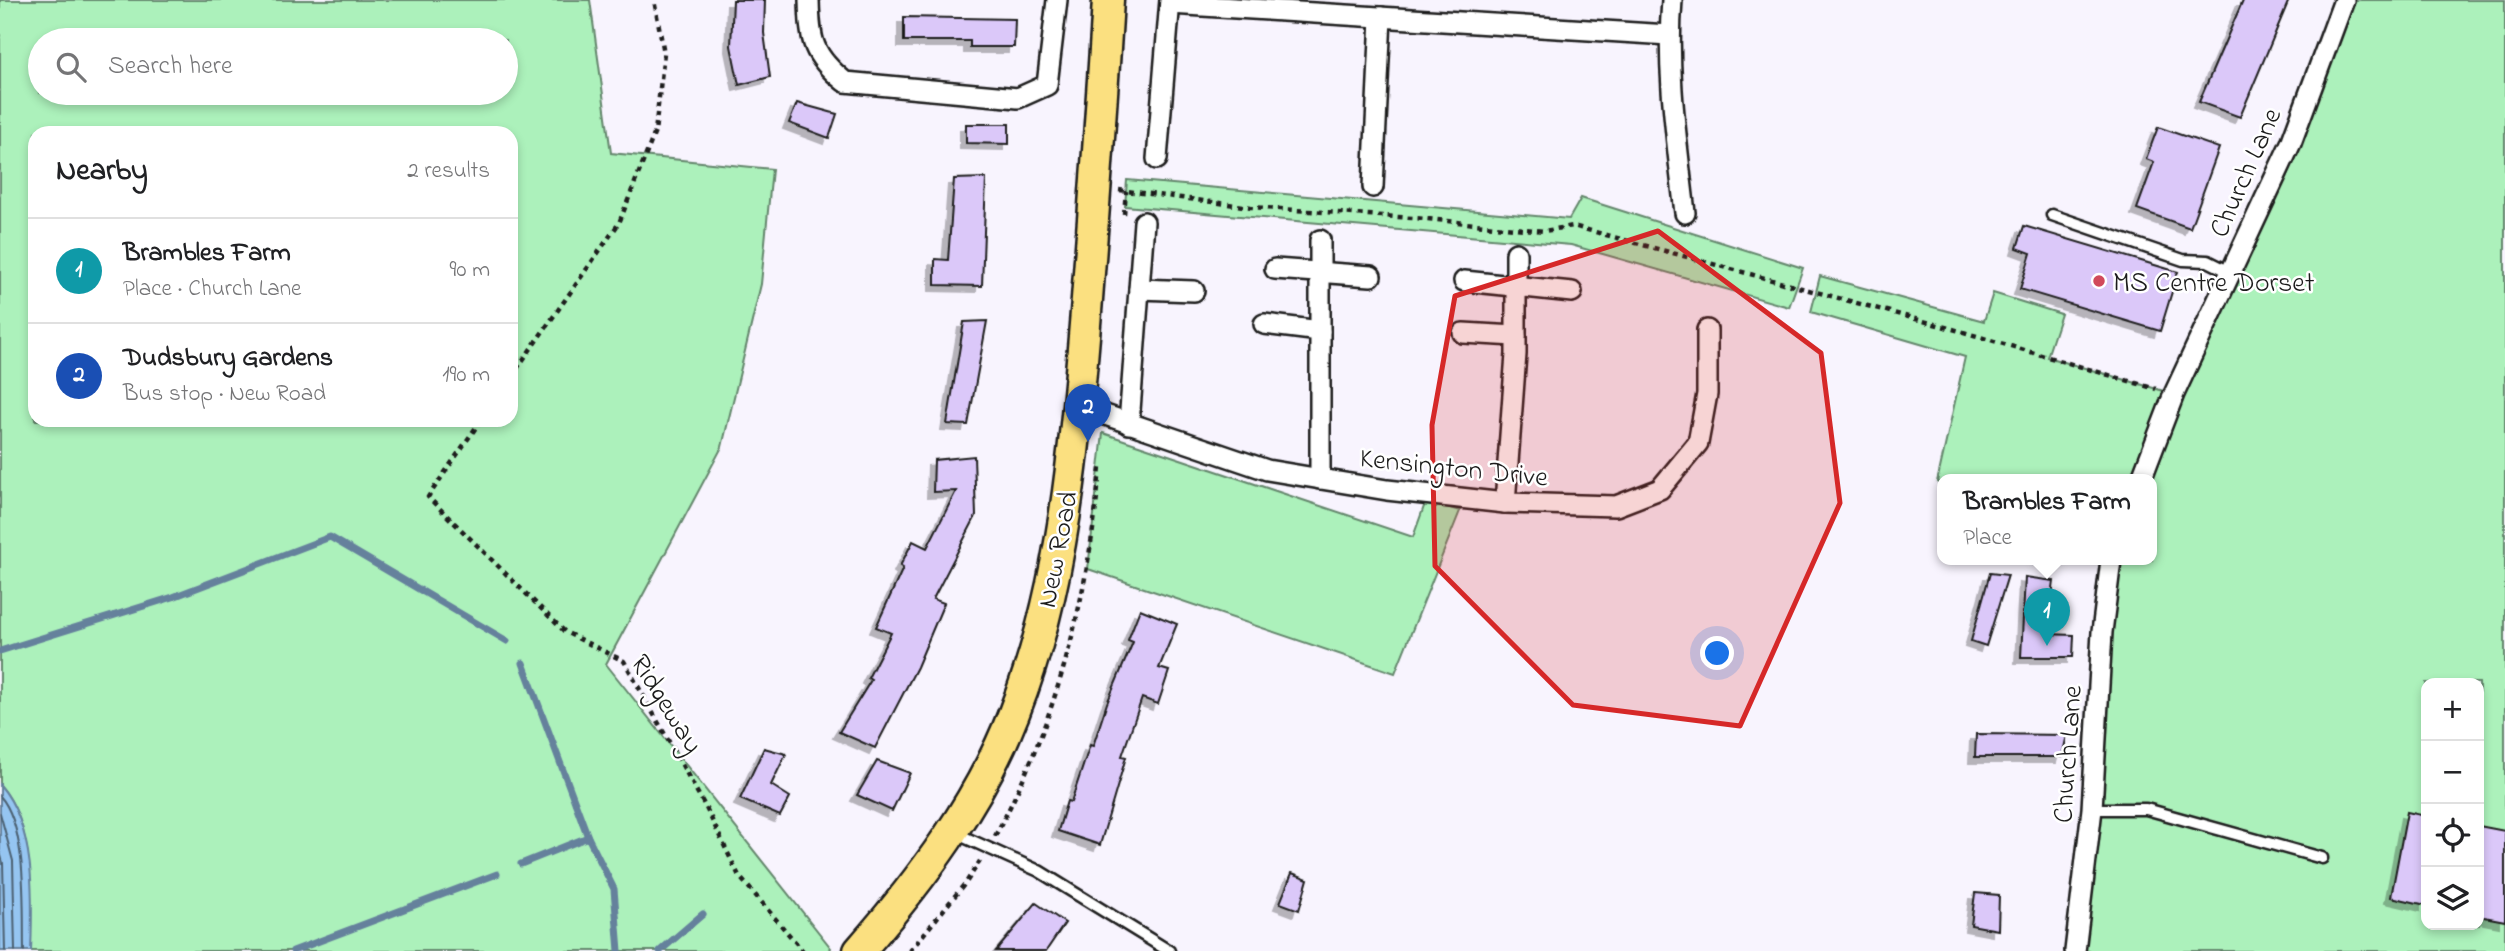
<!DOCTYPE html>
<html lang="en">
<head>
<meta charset="utf-8">
<style>
	body { margin:0; font-family:"Indie Flower",sans-serif; background:#f6f6f6; color:#202124 }
	.controls { position:absolute; right:21px; bottom:21px; display:grid; overflow:hidden; border-radius:14px; box-shadow:0 4px 10px #0003 }
	.controls button { width:63px; height:63px; display:grid; place-items:center; padding:0; border:0; border-bottom:2px solid #e0e0e0; background:#fff; color:#202124; font:35px sans-serif }
	.you { position:absolute; left:1718px; top:654px; width:24px; height:24px; margin:-18px; border:5px solid #fff; border-radius:50%; background:#1a73e8; box-shadow:0 0 0 10px #1a73e833 }
	.badge { display:grid; place-items:center; width:46px; height:46px; border-radius:50%; background:#7c3aed; color:#fff; font-size:23px; font-weight:700 }
	.pin { position:absolute; translate:-50% -58px; filter:drop-shadow(0 2px 4px #0008) }
	.pin::after { content:''; position:absolute; top:37px; width:24px; height:21px; background:inherit; clip-path:polygon(0 0,100% 0,50% 100%) }
	.popup { position:absolute; left:1937px; top:474px; width:220px; height:91px; box-sizing:border-box; display:grid; place-content:center; border-radius:14px; background:#fff; filter:drop-shadow(0 2px 5px #0005); font-size:23px; white-space:nowrap; color:#757577 }
	.popup b { font-size:26px; color:#202124 }
	.popup::after { content:''; position:absolute; left:50%; top:100%; margin-left:-14px; border:14px solid transparent; border-top-color:#fff }
	.list { margin:0; padding:0; list-style:none }
	h2 { display:flex; justify-content:space-between; align-items:center; height:91px; margin:0; padding:0 28px; font-size:30px }
	h2 small { font-size:23px; font-weight:400; color:#757577 }
	.list li { display:grid; grid-template-columns:46px 1fr auto; gap:21px; align-items:center; box-sizing:border-box; height:105px; padding:0 28px; border-top:2px solid #e0e0e0 }
	.list b { display:block; font-size:26px; white-space:nowrap }
	.list p { margin:0; font-size:23px; white-space:nowrap; color:#757577 }
	.list em { font-size:23px; font-style:normal; color:#757577 }
	.icon { flex:none; width:38px; height:38px; fill:none; stroke:currentColor; stroke-width:2; stroke-linecap:round; stroke-linejoin:round }
	.map { position:relative; flex:none; width:2505px; height:951px; overflow:hidden }
	.search { position:absolute; background:#fff; box-shadow:0 4px 10px #0003; left:28px; top:28px; width:490px; height:77px; display:flex; align-items:center; gap:18px; box-sizing:border-box; padding:0 24px; border-radius:38px; color:#757577; font-size:26px }
	.panel { position:absolute; background:#fff; box-shadow:0 4px 10px #0003; left:28px; top:126px; width:490px; height:301px; border-radius:21px }
	.map>svg:first-child { display:block }
	.green { fill:#acf1bb; stroke:#64866c; stroke-width:2; fill-rule:evenodd }
	.water { fill:#95c5f1; stroke:#65819c; stroke-width:2 }
	.lines { fill:none; stroke-linecap:round; stroke-linejoin:round }
	.shore { stroke:#4c6071; stroke-width:2 }
	.stream { stroke:#65819c; stroke-width:7 }
	.building { fill:#dbc8f9; stroke:#1c1c1c; stroke-width:2; filter:url(#shadow) }
	.service-casing { stroke:#1c1c1c; stroke-width:15 }
	.minor-casing { stroke:#1c1c1c; stroke-width:24 }
	.primary-casing { stroke:#1c1c1c; stroke-width:35 }
	.path { stroke:#1c1c1c; stroke-width:4.5; stroke-dasharray:5 5; stroke-linecap:butt }
	.service { stroke:#fff; stroke-width:10 }
	.minor { stroke:#fff; stroke-width:19 }
	.primary { stroke:#fbe080; stroke-width:30 }
	.marked { fill:#d62828; fill-opacity:0.2; stroke:#d62828; stroke-width:5; stroke-linejoin:round }
	.poi-dot { fill:#d1495b; stroke:#fff; stroke-width:2.5 }
	.labels { text-anchor:middle; stroke-width:5; stroke-linejoin:round; paint-order:stroke }
	.street-label { font-size:28px; fill:#1c1c1c; stroke:#fff }
	.poi-label { font-size:28px; fill:#1c1c1c; stroke:#fff; text-anchor:start }
</style>
</head>
<body>
<div class="map">
<svg width="2505" height="951" viewBox="0 0 2505 951">
	<defs>
		<filter id="shadow"><feDropShadow dx="-6" dy="6" stdDeviation="0" flood-color="#0004"/></filter>
	</defs>
	<rect width="100%" height="100%" fill="#f8f4fe"/>
	<filter id="ink" filterUnits="userSpaceOnUse"><feTurbulence type="fractalNoise" baseFrequency=".0143" numOctaves="2"/><feDisplacementMap in="SourceGraphic" scale="14" xChannelSelector="R" yChannelSelector="G"/><feConvolveMatrix kernelMatrix="1 2 1 2 8 2 1 2 1" color-interpolation-filters="sRGB"/></filter>
	<g filter="url(#ink)">
		<g class="green">
			<path d="M0,0h590l21,153 161,16 -11,115 -39,163 -116,217 225,284 -2,3h-798c-1,-54 6,-122 -31,-166zM40,40h466v53h-466zM35,133h476v287h-476z"/>
			<path d="M2344,0h161v951h-430l36,-391h41v-80h-210v3l-5,-1 28,-125 -154,-45 9,-36 164,45 9,-28 68,21 -14,43 127,37zM2426,683h53v242h-53z"/>
			<polygon points="1127,180 1569,219 1581,198 1803,268 1789,307 1571,245 1125,206"/>
			<polygon points="1103,433 1413,537 1426,501 1460,511 1395,673 1088,569"/>
		</g>
		<path class="water" d="M0,785c36,42 33,114 31,166h-31z"/>
		<g class="lines">
			<g class="shore">
				<path d="M0,796c28,32 23,114 24,155"/>
				<polyline points="0,813 13,861 15,951"/>
				<polyline points="0,852 3,863 5,951"/>
			</g>
			<g class="stream">
				<polyline points="0,651 173,597 330,537 507,641"/>
				<polyline points="523,663 588,837 614,889 619,951"/>
				<polyline points="521,864 588,837"/>
				<polyline points="293,951 497,874"/>
				<polyline points="660,951 703,914"/>
			</g>
		</g>
		<g class="building">
			<polygon points="733,0 765,0 764,33 770,77 739,85 731,46"/>
			<polygon points="2243,0 2289,0 2240,117 2199,102"/>
			<polygon points="904,17 1015,19 1014,47 970,47 970,41 904,41"/>
			<polygon points="797,103 837,114 829,138 789,123"/>
			<polygon points="966,124 1009,124 1009,144 966,143"/>
			<polygon points="2158,127 2219,148 2190,228 2137,209 2154,162 2146,159"/>
			<polygon points="986,178 982,286 935,285 935,259 948,260 954,179"/>
			<polygon points="2024,226 2178,272 2160,331 2020,289 2031,253 2017,248"/>
			<polygon points="987,321 968,425 947,424 964,322"/>
			<polygon points="974,456 976,516 933,599 944,603 917,667 875,748 839,732 871,680 868,678 891,633 876,627 903,568 900,566 913,541 927,548 956,491 933,492 934,460"/>
			<polygon points="1990,573 2008,575 1986,646 1971,641"/>
			<polygon points="2025,577 2054,581 2047,634 2074,635 2073,657 2021,657"/>
			<polygon points="1140,609 1177,624 1159,668 1169,671 1158,704 1142,698 1122,756 1126,757 1100,845 1058,831 1067,801 1071,802 1090,745 1093,746 1107,703 1133,642 1128,640"/>
			<polygon points="1976,734 2067,735 2062,757 1975,757"/>
			<polygon points="764,748 786,754 771,785 790,797 780,816 740,799"/>
			<polygon points="877,761 910,773 892,811 857,795"/>
			<polygon points="2407,812 2426,816 2426,905 2391,897"/>
			<polygon points="2479,826 2505,831 2505,921 2479,916"/>
			<polygon points="1292,873 1308,879 1299,910 1280,903"/>
			<polygon points="1975,893 1999,895 1998,930 1971,925"/>
			<polygon points="1036,903 1065,923 1046,951 996,951"/>
		</g>
		<g class="lines">
			<defs>
				<g id="service">
					<polyline points="2052,215 2183,260 2208,261 2230,272"/>
					<polyline points="2092,809 2146,809 2322,858"/>
					<polyline points="955,833 1039,871 1169,951"/>
				</g>
				<g id="minor">
					<path d="M809,0c1,41 3,55 36,82l173,16 29,-13 10,-85"/>
					<path d="M1672,0c-6,71 5,142 13,213"/>
					<polyline points="1170,4 1669,35"/>
					<polyline points="1157,159 1170,0"/>
					<polyline points="1373,187 1381,17"/>
					<polyline points="1275,269 1371,276"/>
					<polyline points="1464,281 1572,292"/>
					<polyline points="1139,289 1194,291"/>
					<polyline points="1264,324 1320,331"/>
					<polyline points="1463,333 1516,336"/>
					<polyline points="1079,406 1267,470 1387,490 1505,503 1616,506 1660,489 1698,443 1707,394 1707,330"/>
					<polyline points="1129,424 1144,222"/>
					<polyline points="1320,479 1320,240"/>
					<polyline points="2141,480 2174,394 2291,143 2344,0"/>
					<polyline points="1505,503 1516,354 1516,253"/>
					<polyline points="2075,951 2092,809 2102,632 2111,560"/>
				</g>
				<path id="primary" d="M859,951c62,-71 121,-149 155,-238 50,-128 61,-266 72,-401 8,-104 16,-208 22,-312"/>
			</defs>
			<use href="#service" class="service-casing"/>
			<use href="#minor" class="minor-casing"/>
			<use href="#primary" class="primary-casing"/>
			<g class="path">
				<polyline points="1119,190 1251,207 1427,219 1544,231 1573,226 1960,331 2156,389"/>
				<polyline points="1124,214 1126,191"/>
				<polyline points="511,377 619,223 655,132 664,53 654,0"/>
				<polyline points="481,420 428,497 565,632 624,661 706,808 739,876 803,951"/>
				<path d="M995,836c62,-115 94,-240 105,-369"/>
				<polyline points="910,951 967,881 980,861"/>
			</g>
			<use href="#service" class="service"/>
			<use href="#minor" class="minor"/>
			<use href="#primary" class="primary"/>
		</g>
	</g>
	<path class="marked" d="M1658,231l163,122 19,150 -100,223 -167,-21 -138,-139 -3,-141 23,-129z"/>
	<circle class="poi-dot" cx="2099" cy="281" r="7"/>
	<g class="labels">
		<g class="street-label">
			<text transform="translate(2244 172) rotate(-66)" y="10">Church Lane</text>
			<text transform="translate(1454 466) rotate(6)" y="10">Kensington Drive</text>
			<text transform="translate(1056 549) rotate(-79)" y="10">New Road</text>
			<text transform="translate(668 703) rotate(58)" y="10">Ridgeway</text>
			<text transform="translate(2066 754) rotate(-86)" y="10">Church Lane</text>
		</g>
		<g class="poi-label">
			<text x="2113" y="291">MS Centre Dorset</text>
		</g>
	</g>
</svg>
<div class="controls">
<button>+</button>
<button>−</button>
<button><svg class="icon" aria-label="locate" viewBox="0 0 24 24"><circle cx="12" cy="12" r="6"/><path d="M12 2v4M12 18v4M2 12h4M18 12h4"/></svg></button>
<button><svg class="icon" aria-label="layers" viewBox="0 0 24 24"><path d="M12 4l9 5-9 5-9-5zM3 14l9 5 9-5"/></svg></button>
</div>
<div class="you"></div>
<div class="pin badge" style="left:2047px;top:646px;background:#0f9aa8">1</div>
<div class="popup"><b>Brambles Farm</b>Place</div>
<div class="pin badge" style="left:1088px;top:442px;background:#1a4fb4">2</div>
<div class="search"><svg class="icon" aria-label="search" viewBox="0 0 24 24"><circle cx="10" cy="10" r="6"/><path d="M15 15l6 6"/></svg>Search here</div>
<section class="panel">
<h2>Nearby<small>2 results</small></h2>
<ul class="list">
<li><span class="badge" style="background:#0f9aa8">1</span><div><b>Brambles Farm</b><p>Place · Church Lane</p></div><em>90 m</em></li>
<li><span class="badge" style="background:#1a4fb4">2</span><div><b>Dudsbury Gardens</b><p>Bus stop · New Road</p></div><em>190 m</em></li>
</ul>
</section>
</div>
</body>
</html>
